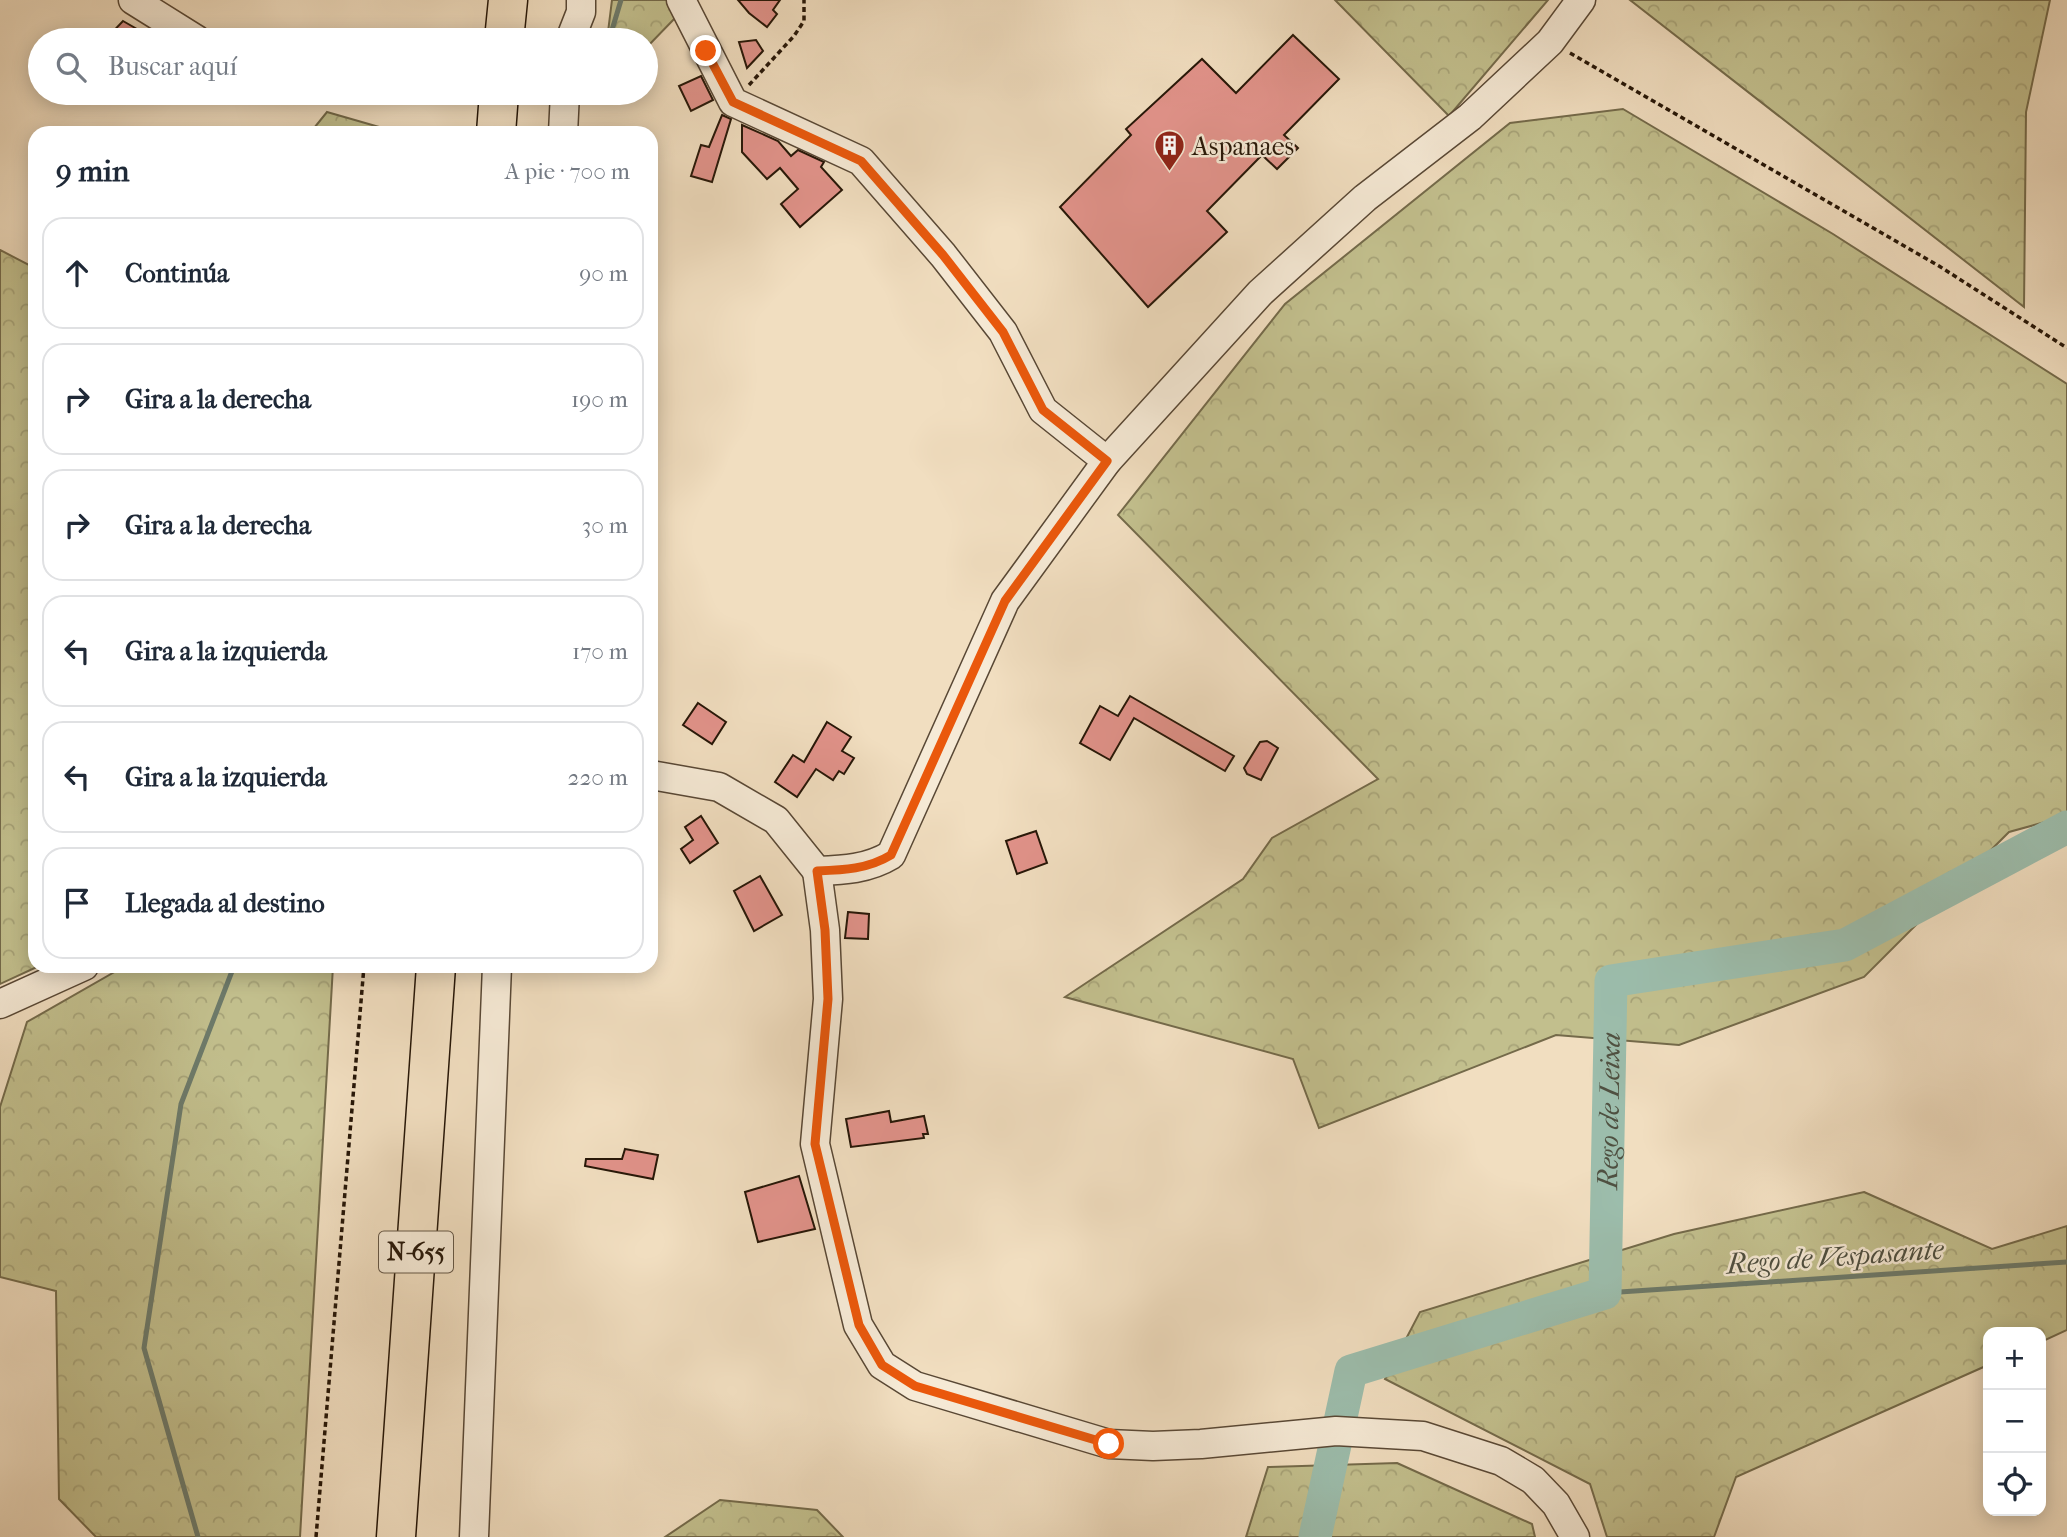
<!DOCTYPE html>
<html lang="es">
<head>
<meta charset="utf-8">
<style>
	body { margin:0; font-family:"IM FELL French Canon",serif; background:#f2f2f3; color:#1f2937 }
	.controls { position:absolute; right:21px; bottom:21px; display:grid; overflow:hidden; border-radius:14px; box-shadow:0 4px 18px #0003 }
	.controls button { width:63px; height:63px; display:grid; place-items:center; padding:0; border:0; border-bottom:2px solid #e0e1e3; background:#fff; color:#1f2937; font:35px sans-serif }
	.stop { position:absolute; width:21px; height:21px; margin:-16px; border:5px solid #ea580c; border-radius:50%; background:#fff }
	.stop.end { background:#ea580c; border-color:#fff; box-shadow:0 2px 7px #0008 }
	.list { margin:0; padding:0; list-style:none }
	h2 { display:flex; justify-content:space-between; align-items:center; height:91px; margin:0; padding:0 28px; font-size:30px }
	h2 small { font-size:23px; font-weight:400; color:#747a83 }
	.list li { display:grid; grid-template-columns:46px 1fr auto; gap:21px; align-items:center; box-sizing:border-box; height:112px; margin:0 14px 14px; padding:0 14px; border:2px solid #e0e1e3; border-radius:21px }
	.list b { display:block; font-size:26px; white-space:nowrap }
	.list em { font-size:23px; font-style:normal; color:#747a83 }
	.icon { flex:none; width:38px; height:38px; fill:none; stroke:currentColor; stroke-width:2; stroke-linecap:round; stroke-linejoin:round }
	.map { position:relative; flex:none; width:2067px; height:1537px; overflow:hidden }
	.search { position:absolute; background:#fff; box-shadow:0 4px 18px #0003; left:28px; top:28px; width:630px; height:77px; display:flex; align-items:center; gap:18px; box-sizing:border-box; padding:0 24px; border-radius:38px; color:#747a83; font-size:26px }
	.panel { position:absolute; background:#fff; box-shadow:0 4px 18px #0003; left:28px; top:126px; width:630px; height:847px; border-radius:21px }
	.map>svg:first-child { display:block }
	.forest { fill:url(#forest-crowns); stroke:#746a4a; stroke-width:2 }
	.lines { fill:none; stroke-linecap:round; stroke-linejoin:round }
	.stream { stroke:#6d7a6a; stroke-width:5 }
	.river { stroke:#9cbdac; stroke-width:33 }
	.building { fill:#e2938b; stroke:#261607; stroke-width:2 }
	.minor-casing { stroke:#594835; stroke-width:31 }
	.highway-casing { stroke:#261607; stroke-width:41 }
	.path { stroke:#261607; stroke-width:3.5; stroke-dasharray:5 3.5; stroke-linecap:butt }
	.minor { stroke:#f6ead6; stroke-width:28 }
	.highway { stroke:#f1dec0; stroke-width:38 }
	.route { stroke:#ea580c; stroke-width:9 }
	.labels { text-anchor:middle; stroke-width:5; stroke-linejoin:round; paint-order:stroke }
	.shield { fill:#f6ead6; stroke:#645645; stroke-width:2 }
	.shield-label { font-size:24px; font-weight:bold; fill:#261607 }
	.poi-label { font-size:26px; fill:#261607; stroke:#f6ead6; text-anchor:start }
	.water-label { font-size:28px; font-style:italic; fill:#4f5041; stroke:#f6ead6 }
</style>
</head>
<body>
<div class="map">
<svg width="2067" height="1537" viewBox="0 0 2067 1537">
	<defs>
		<pattern id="forest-crowns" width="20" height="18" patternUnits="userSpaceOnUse" patternTransform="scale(1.75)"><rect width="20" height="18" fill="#c2bf8d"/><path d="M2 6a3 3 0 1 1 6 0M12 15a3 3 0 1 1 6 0" fill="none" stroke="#a7a378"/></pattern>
	</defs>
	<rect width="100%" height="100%" fill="#f1dec0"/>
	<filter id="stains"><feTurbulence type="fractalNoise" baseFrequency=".00286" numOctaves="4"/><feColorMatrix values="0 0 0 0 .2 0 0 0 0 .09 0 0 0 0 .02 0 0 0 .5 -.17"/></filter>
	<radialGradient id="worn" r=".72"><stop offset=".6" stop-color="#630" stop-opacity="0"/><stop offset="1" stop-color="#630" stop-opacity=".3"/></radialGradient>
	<g class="forest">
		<polygon points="612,0 669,0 677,16 646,48 646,40 607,40"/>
		<polygon points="1335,0 1548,0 1449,116"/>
		<polygon points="1630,0 2050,0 2026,112 2024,307"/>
		<polygon points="1623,109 1833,234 2067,384 2067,816 2009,832 1864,977 1679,1045 1556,1035 1319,1128 1293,1059 1065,997 1243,879 1272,838 1378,779 1118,515 1285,304 1510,123"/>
		<polygon points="327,112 400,133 310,133"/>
		<polygon points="0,250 35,268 35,966 39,966 0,984"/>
		<polygon points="125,966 333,966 300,1537 96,1537 59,1499 56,1291 0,1277 0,1107 27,1022"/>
		<polygon points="1864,1192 1992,1249 2067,1226 2067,1330 2041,1342 2041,1332 1988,1332 1988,1365 1736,1477 1714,1537 1607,1537 1590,1484 1385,1379 1420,1312 1674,1234"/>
		<polygon points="1397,1463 1532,1524 1535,1537 1246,1537 1268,1467"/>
		<polygon points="720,1500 817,1510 843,1537 665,1537"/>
	</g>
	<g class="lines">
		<g class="stream">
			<polyline points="609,40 621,0"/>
			<polyline points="1605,1293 2067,1262"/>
			<polyline points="198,1537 144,1348 181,1104 234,966"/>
		</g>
		<path class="river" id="s1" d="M1315,1537l36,-166 254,-78 6,-312 234,-36 222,-118"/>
	</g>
	<g class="building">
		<polygon points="738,0 780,0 773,10 777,14 767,27 749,13"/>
		<polygon points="123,21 156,40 105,40"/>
		<polygon points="1293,35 1339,79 1284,135 1298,148 1277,169 1262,155 1207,211 1227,232 1148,307 1060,207 1131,135 1126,129 1202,59 1236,93"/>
		<polygon points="756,40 763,51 747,68 739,42"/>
		<polygon points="701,76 713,100 691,111 679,86"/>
		<polygon points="722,115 731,119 712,182 691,176 701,145 709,147"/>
		<polygon points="742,125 778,141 791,156 798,150 824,162 821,167 842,190 800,227 781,204 798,189 780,168 767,179 742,152"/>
		<polygon points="1130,696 1234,756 1225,771 1134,718 1110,760 1080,743 1100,706 1118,716"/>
		<polygon points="698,703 726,722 712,744 683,725"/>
		<polygon points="827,722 851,737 842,751 854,758 844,774 839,771 833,780 816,769 797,797 775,782 793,755 804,762"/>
		<polygon points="1267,741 1278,748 1261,780 1247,774 1244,768 1260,742"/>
		<polygon points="701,816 718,843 690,863 681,849 693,840 685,827"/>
		<polygon points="1036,831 1047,863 1017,874 1006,841"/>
		<polygon points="760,876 782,915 754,931 734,891"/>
		<polygon points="848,912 869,914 868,939 845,938"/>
		<polygon points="889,1111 891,1122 924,1116 928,1134 923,1134 924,1138 851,1147 846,1119"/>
		<polygon points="625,1149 658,1155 653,1179 585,1166 586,1159 622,1159"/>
		<polygon points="799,1176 815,1229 758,1242 745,1192"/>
	</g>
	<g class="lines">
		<defs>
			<g id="minor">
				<polyline points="133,0 197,40"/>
				<polyline points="681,0 733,102 861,161 943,255 1003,332 1043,410 1107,461"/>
				<polyline points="570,40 581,12 581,0"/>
				<polyline points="563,133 565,93"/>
				<path d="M651,775l68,12 57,33 41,51c27,-1 51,-2 74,-16l114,-254 102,-140 153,-168 105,-95 105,-81 80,-75 31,-42"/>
				<polyline points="817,871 825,930 828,999 815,1144 858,1325 882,1365 915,1386 1109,1444 1153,1446 1201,1444 1336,1431 1423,1436 1501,1461 1533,1480 1556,1504 1575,1537"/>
				<polyline points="0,1004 84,966"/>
				<polyline points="474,1537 497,966"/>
			</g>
			<g id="highway">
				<polyline points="504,40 508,0"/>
				<polyline points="496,133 499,93"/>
				<polyline points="396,1537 436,966"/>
			</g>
		</defs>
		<use href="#minor" class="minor-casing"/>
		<use href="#highway" class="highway-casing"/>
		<g class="path">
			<polyline points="1570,53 1939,266 2067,348"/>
			<polyline points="749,85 794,36 804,21 804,0"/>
			<polyline points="316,1537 364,966"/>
		</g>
		<use href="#minor" class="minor"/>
		<use href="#highway" class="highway"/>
	</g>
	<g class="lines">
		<path class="route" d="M706,51l27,51 128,59 82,94 60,77 40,78 64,51 -102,140 -114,254c-23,14 -47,15 -74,16l8,59 3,69 -13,145 44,181 23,40 33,21 194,58"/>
	</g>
	<defs>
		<symbol id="building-pin" viewBox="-11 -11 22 30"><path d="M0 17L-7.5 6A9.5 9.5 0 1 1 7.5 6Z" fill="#8f2418" stroke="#f6ead6"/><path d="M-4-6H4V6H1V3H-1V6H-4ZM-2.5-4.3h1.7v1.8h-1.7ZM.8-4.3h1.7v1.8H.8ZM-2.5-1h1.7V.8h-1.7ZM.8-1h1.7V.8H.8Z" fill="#fff"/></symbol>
	</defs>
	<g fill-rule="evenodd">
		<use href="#building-pin" x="1152" y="128" width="35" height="47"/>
	</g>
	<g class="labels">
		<rect class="shield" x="379" y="1231.5" width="74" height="41" rx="5"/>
		<g class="shield-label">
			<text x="416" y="1260">N-655</text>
		</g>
		<g class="poi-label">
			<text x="1192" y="155">Aspanaes</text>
		</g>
		<g class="water-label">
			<text dy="10" stroke="none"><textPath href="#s1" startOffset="618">Rego de Leixa</textPath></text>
			<text transform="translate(1835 1256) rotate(-4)" y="10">Rego de Vespasante</text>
		</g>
	</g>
	<rect width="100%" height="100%" filter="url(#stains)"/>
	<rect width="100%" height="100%" fill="url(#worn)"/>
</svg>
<div class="controls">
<button>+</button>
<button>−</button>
<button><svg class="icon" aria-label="locate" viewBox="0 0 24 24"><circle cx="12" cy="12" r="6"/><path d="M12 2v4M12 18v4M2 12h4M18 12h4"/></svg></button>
</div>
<div class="stop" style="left:1109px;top:1444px"></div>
<div class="stop end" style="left:706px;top:51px"></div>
<div class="search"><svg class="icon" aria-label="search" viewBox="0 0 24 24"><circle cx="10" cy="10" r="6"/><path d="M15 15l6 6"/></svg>Buscar aquí</div>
<section class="panel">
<h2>9 min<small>A pie · 700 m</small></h2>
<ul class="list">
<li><svg class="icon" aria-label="ahead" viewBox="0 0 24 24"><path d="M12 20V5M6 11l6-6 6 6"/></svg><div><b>Continúa</b></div><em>90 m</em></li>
<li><svg class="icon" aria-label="right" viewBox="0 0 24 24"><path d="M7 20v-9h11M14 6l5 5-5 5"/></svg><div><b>Gira a la derecha</b></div><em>190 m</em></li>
<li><svg class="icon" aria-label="right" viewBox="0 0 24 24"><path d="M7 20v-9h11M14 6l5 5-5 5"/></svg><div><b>Gira a la derecha</b></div><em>30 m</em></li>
<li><svg class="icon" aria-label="left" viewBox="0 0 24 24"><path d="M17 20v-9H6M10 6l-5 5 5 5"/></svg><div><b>Gira a la izquierda</b></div><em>170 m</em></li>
<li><svg class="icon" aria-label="left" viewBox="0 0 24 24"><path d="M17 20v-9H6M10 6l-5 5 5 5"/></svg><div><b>Gira a la izquierda</b></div><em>220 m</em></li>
<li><svg class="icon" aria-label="arrive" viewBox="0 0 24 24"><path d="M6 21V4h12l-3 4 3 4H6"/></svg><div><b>Llegada al destino</b></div></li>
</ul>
</section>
</div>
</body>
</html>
